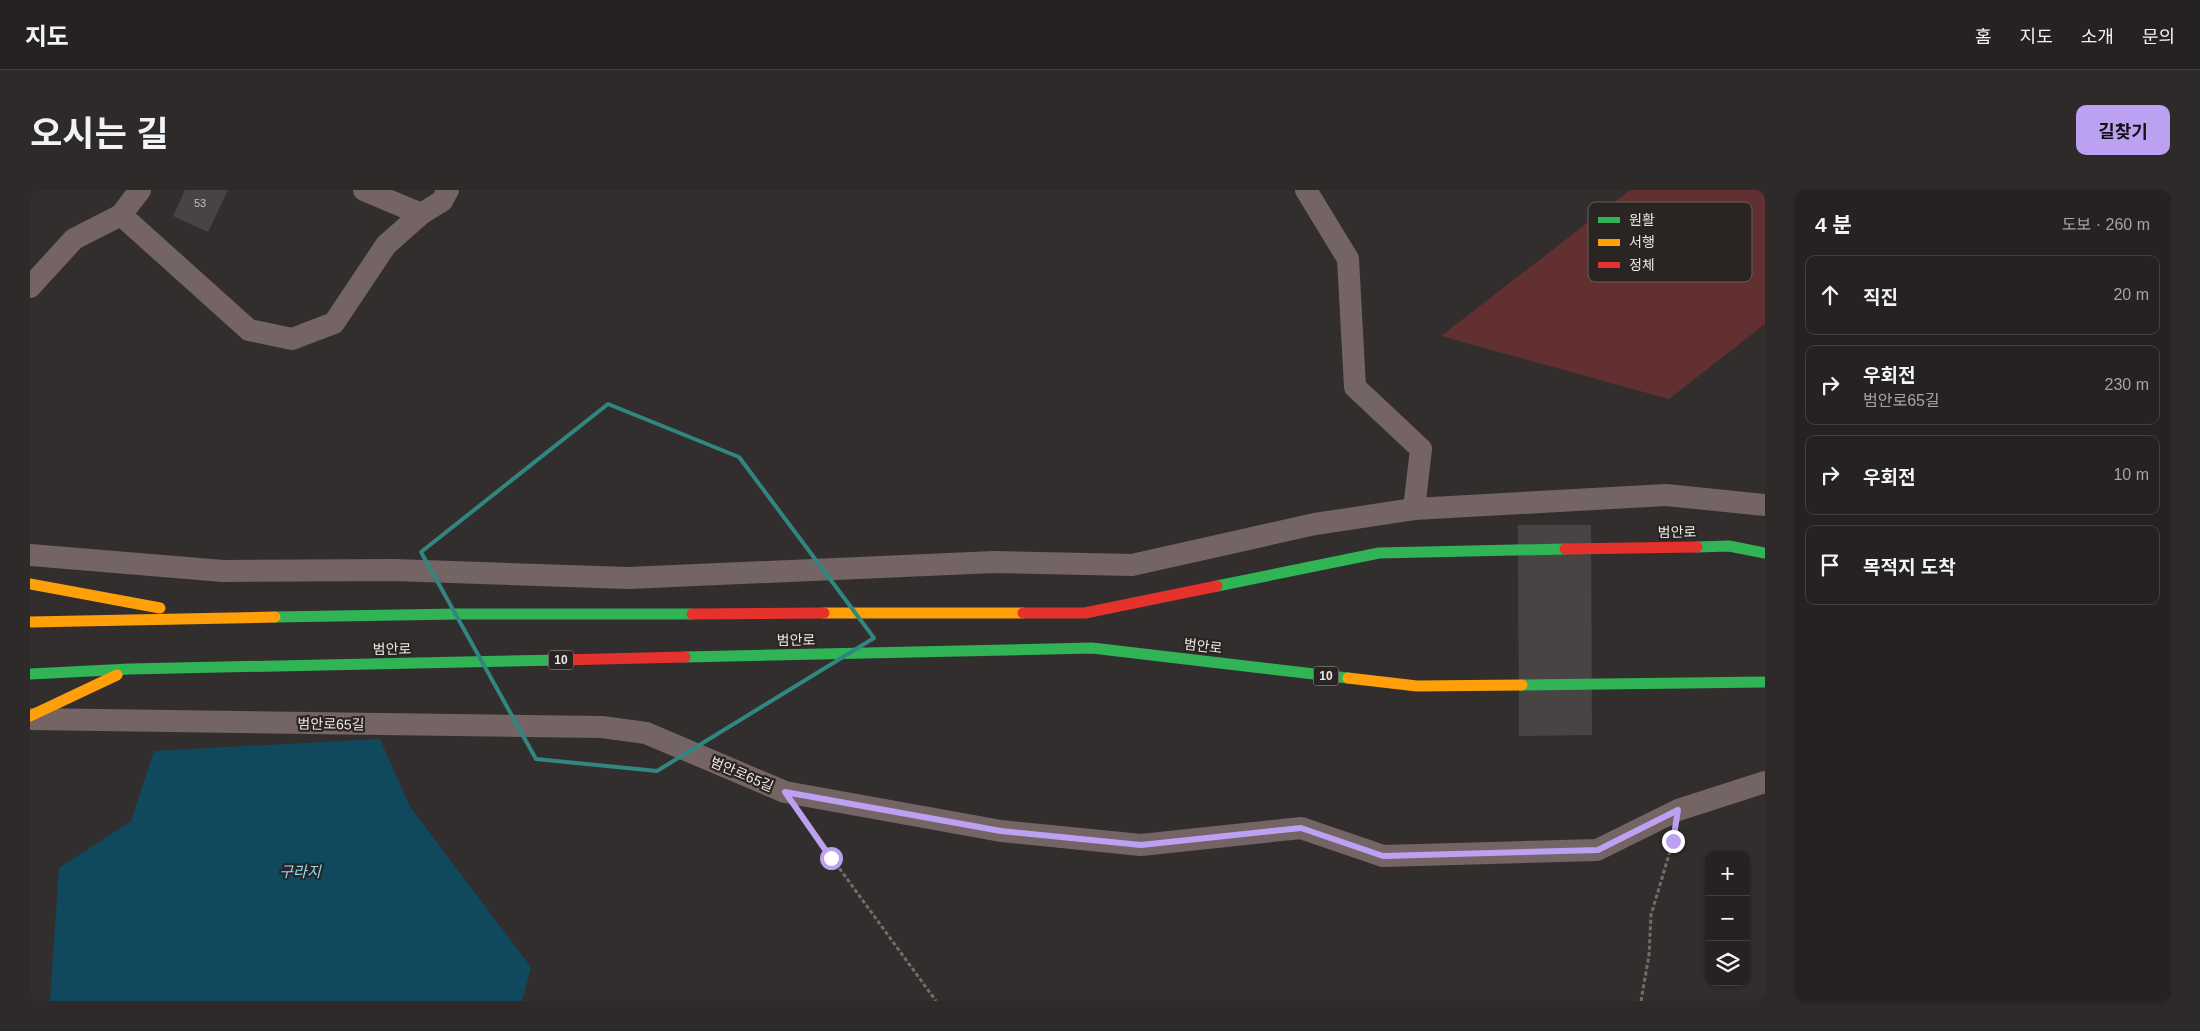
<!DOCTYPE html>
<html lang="ko">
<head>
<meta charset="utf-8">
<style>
	body { margin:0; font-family:Helvetica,"Noto Sans KR",sans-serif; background:#2e2a2a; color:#f1f3f6 }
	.controls { position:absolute; right:15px; bottom:15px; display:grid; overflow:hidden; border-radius:10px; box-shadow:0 1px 4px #0004 }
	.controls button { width:45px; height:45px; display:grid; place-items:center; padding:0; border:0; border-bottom:1px solid #423f40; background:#262222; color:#f1f3f6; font:25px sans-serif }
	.stop { position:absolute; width:15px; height:15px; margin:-11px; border:4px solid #bca0f2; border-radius:50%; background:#fff }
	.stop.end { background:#bca0f2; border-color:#fff; box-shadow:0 1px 5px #0008 }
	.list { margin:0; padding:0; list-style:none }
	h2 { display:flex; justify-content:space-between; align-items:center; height:65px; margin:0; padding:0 20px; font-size:21px }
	h2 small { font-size:16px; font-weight:400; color:#a4a4a5 }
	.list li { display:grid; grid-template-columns:32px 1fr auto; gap:15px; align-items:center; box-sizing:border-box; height:80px; margin:0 10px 10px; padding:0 10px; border:1px solid #423f40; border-radius:10px }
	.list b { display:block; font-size:19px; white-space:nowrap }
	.list p { margin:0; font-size:16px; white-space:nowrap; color:#a4a4a5 }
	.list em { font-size:16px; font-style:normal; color:#a4a4a5 }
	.icon { flex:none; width:28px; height:28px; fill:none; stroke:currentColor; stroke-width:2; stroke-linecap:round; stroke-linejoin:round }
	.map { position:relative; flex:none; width:1735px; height:811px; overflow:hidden; border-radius:10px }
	header { display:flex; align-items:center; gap:30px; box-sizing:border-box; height:70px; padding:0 25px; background:#262222; border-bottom:1px solid #423f40 }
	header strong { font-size:24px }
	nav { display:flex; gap:28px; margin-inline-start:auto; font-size:18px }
	.intro { display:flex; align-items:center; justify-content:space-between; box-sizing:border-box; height:120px; padding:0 30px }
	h1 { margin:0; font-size:35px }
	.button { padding:12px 22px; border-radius:10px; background:#bca0f2; color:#111; font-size:18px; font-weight:700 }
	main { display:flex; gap:30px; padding:0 30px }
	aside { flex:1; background:#262222; border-radius:10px; box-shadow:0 1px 4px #0004 }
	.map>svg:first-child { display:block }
	.green { fill:#623030 }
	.water { fill:#10495d }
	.building { fill:#484444 }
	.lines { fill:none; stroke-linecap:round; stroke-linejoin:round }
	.path { stroke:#756b6b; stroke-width:3; stroke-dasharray:4 2.5; stroke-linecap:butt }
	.street { stroke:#746464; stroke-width:22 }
	.fast { stroke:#30b455; stroke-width:11 }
	.slow { stroke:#ff9f0a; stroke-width:11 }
	.jam { stroke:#e5322d; stroke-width:11 }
	.route { stroke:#bca0f2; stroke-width:6 }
	.marked { fill:none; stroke:#308780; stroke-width:4; stroke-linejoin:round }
	.labels { text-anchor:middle; stroke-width:4.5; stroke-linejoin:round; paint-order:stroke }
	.number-label { font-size:11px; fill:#c3bfbe }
	.shield { fill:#2a2423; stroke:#b2adac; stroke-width:1 }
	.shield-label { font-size:12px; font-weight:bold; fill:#ece8e7 }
	.street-label { font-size:14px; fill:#ece8e7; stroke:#2a2423 }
	.water-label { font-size:15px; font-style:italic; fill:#88dafd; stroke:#2a2423 }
	.key { fill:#2a2423; stroke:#645f5e; stroke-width:1 }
	.key-label { font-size:14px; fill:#ece8e7 }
</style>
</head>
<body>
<header>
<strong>지도</strong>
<nav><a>홈</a><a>지도</a><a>소개</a><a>문의</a></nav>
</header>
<div class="intro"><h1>오시는 길</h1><a class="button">길찾기</a></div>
<main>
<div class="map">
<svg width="1735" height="811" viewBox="0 0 1735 811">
	<rect width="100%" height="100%" fill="#332e2e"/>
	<polygon class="green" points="1600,0 1735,0 1735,134 1639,209 1411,146"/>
	<polygon class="water" points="350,549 380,617 501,777 492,811 20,811 29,678 101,631 124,561"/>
	<g class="building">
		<polygon points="155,0 198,0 178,42 143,26"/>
		<polygon points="1488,335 1561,335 1562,545 1489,546"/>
	</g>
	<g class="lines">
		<g class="path">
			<polyline points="775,631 906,811"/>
			<polyline points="1611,811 1619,765 1621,725 1643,651"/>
		</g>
		<g class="street">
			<polyline points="334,0 391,24"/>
			<polyline points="1276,0 1318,69 1325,197 1391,259 1384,319"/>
			<polyline points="91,25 110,0"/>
			<polyline points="0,97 44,49 91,25 219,140 262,149 304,133 356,55 391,24 412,11 418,0"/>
			<polyline points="0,365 193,381 364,380 598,388 964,372 1102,375 1285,334 1384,319 1636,305 1735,315"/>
			<polyline points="0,529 572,537 616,543 755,602 971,641 1111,655 1271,638 1353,666 1567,660 1648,620 1735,592"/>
		</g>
		<g class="fast">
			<polyline points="1667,357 1699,356 1735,363"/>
			<polyline points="1187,396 1349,363 1535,359"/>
			<polyline points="245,427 429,424 662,424"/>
			<polyline points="655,467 1062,458 1318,488"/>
			<polyline points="0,484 100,479 531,470"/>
			<polyline points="1492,495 1735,492"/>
		</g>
		<g class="slow">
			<polyline points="0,394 130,418"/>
			<polyline points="794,423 993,423"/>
			<polyline points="0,432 245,427"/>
			<polyline points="1318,488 1387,496 1492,495"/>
			<polyline points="0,526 87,485"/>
		</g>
		<g class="jam">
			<polyline points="1535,359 1667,357"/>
			<polyline points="993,423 1055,423 1187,396"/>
			<polyline points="662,424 794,423"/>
			<polyline points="531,470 655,467"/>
		</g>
	</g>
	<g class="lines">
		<polyline class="route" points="801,668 755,602 971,641 1111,655 1271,638 1353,666 1568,660 1648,620 1643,651"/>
	</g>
	<path class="marked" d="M578,214l131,53 135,181 -217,133 -121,-12 -115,-207z"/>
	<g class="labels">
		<g class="number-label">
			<text x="170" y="17">53</text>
		</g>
		<g class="shield">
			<rect x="518.5" y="460.5" width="25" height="19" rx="4"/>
			<rect x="1283.5" y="476.5" width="25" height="19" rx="4"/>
		</g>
		<g class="shield-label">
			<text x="531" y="474">10</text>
			<text x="1296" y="490">10</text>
		</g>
		<g class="street-label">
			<text transform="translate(1647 342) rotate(-1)" y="5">범안로</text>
			<text transform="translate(766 450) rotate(-1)" y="5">범안로</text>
			<text transform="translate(1173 456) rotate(7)" y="5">범안로</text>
			<text transform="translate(362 459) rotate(-1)" y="5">범안로</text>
			<text transform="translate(301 534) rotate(1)" y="5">범안로65길</text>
			<text transform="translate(712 584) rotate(23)" y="5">범안로65길</text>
		</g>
		<g class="water-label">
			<text x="270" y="687">구라지</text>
		</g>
	</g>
	<rect x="1558" y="12" width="164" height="80" rx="8" class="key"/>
	<rect x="1568" y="27" width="22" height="6" fill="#30b455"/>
	<rect x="1568" y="49" width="22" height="7" fill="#ff9f0a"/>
	<rect x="1568" y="72" width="22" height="6" fill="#e5322d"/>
	<g class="key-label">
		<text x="1599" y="35">원활</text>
		<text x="1599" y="57">서행</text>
		<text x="1599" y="80">정체</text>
	</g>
</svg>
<div class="controls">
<button>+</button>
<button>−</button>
<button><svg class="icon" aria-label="layers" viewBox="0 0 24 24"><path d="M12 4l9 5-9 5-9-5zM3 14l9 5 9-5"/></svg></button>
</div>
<div class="stop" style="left:801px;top:668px"></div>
<div class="stop end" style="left:1643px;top:651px"></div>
</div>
<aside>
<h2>4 분<small>도보 · 260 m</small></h2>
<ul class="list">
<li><svg class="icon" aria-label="ahead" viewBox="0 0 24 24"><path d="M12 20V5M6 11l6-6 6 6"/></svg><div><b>직진</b></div><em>20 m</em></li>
<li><svg class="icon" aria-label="right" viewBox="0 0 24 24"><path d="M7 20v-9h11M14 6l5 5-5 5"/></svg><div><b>우회전</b><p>범안로65길</p></div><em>230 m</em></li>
<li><svg class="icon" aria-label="right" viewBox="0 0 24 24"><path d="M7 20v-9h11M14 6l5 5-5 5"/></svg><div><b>우회전</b></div><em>10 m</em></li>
<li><svg class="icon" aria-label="arrive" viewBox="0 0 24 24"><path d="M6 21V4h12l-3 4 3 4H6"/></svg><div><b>목적지 도착</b></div></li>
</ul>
</aside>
</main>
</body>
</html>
